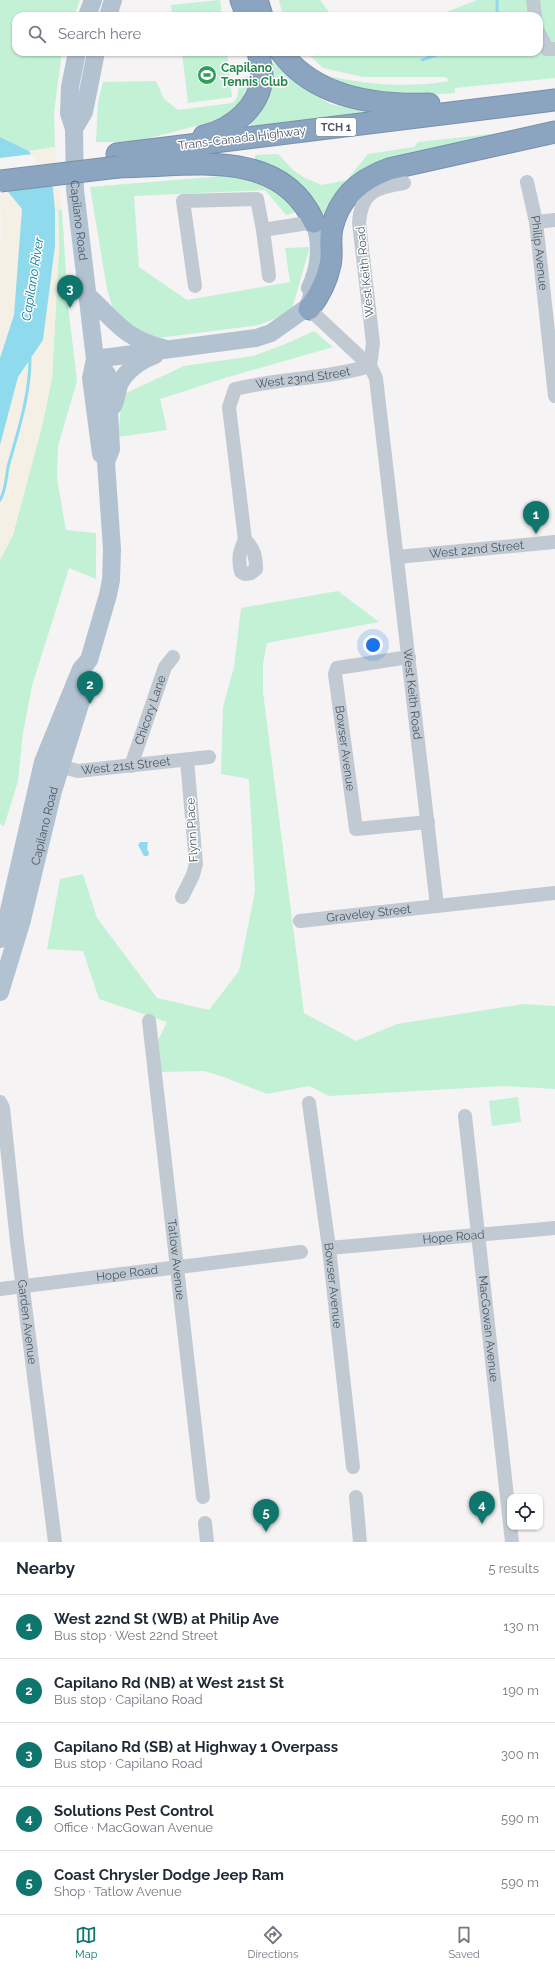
<!DOCTYPE html>
<html lang="en">
<head>
<meta charset="utf-8">
<style>
	body { margin:0; font-family:Raleway,sans-serif; background:#f2f2f3; color:#1f2937 }
	.controls { position:absolute; right:12px; bottom:12px; display:grid; overflow:hidden; border-radius:8px; box-shadow:0 1px 3px #0004 }
	.controls button { width:36px; height:36px; display:grid; place-items:center; padding:0; border:0; border-bottom:1px solid #e0e1e3; background:#fff; color:#1f2937; font:20px sans-serif }
	.you { position:absolute; left:373px; top:645px; width:14px; height:14px; margin:-10px; border:3px solid #fff; border-radius:50%; background:#1a73e8; box-shadow:0 0 0 6px #1a73e833 }
	.badge { display:grid; place-items:center; width:26px; height:26px; border-radius:50%; background:#0f766e; color:#fff; font-size:13px; font-weight:700 }
	.pin { position:absolute; translate:-50% -33px; filter:drop-shadow(0 1px 2px #0008) }
	.pin::after { content:''; position:absolute; top:21px; width:14px; height:12px; background:inherit; clip-path:polygon(0 0,100% 0,50% 100%) }
	.list { margin:0; padding:0; list-style:none }
	h2 { display:flex; justify-content:space-between; align-items:center; height:52px; margin:0; padding:0 16px; font-size:17px }
	h2 small { font-size:13px; font-weight:400; color:#747a83 }
	.list li { display:grid; grid-template-columns:26px 1fr auto; gap:12px; align-items:center; box-sizing:border-box; height:64px; padding:0 16px; border-top:1px solid #e0e1e3 }
	.list b { display:block; font-size:15px; white-space:nowrap }
	.list p { margin:0; font-size:13px; white-space:nowrap; color:#747a83 }
	.list em { font-size:13px; font-style:normal; color:#747a83 }
	.icon { flex:none; width:22px; height:22px; fill:none; stroke:currentColor; stroke-width:2; stroke-linecap:round; stroke-linejoin:round }
	.map { position:relative; flex:none; width:555px; height:1542px; overflow:hidden }
	.search { position:absolute; background:#fff; box-shadow:0 1px 3px #0004; left:12px; right:12px; top:12px; height:44px; display:flex; align-items:center; gap:10px; box-sizing:border-box; padding:0 14px; border-radius:12px; color:#747a83; font-size:15px }
	.sheet { height:372px; background:#fff }
	nav { display:flex; justify-content:space-around; align-items:center; box-sizing:border-box; height:56px; border-top:1px solid #e0e1e3; background:#fff; font-size:11px; color:#747a83 }
	nav a { display:grid; justify-items:center; gap:2px }
	nav .on { color:#0f766e }
	.map>svg:first-child { display:block }
	.green { fill:#c3f1d5 }
	.sand { fill:#f5f0e5 }
	.water { fill:#90daee }
	.pier { fill:#f5f3f3 }
	.lines { fill:none; stroke-linecap:round; stroke-linejoin:round }
	.stream { stroke:#90daee; stroke-width:3 }
	.highway-casing { stroke:#7690ad; stroke-width:23 }
	.minor { stroke:#c1cad2; stroke-width:14 }
	.major { stroke:#b3c2d1; stroke-width:18 }
	.highway { stroke:#8ba5c1; stroke-width:21 }
	.highway-bridge-casing { stroke:#7690ad; stroke-width:23; stroke-linecap:butt }
	.highway-bridge { stroke:#8ba5c1; stroke-width:21 }
	.labels { text-anchor:middle; stroke-width:3; stroke-linejoin:round; paint-order:stroke }
	.shield { fill:#fff; stroke:#808990; stroke-width:1 }
	.shield-label { font-size:11px; font-weight:bold; fill:#4a5661 }
	.leisure-label { font-size:12px; font-weight:bold; fill:#27864d; stroke:#fff; text-anchor:start }
	.street-label { font-size:12px; fill:#4a5661; stroke:#fff }
	.water-label { font-size:13px; font-style:italic; fill:#0c7c9b; stroke:#fff }
</style>
</head>
<body>
<div class="map">
<svg width="555" height="1542" viewBox="0 0 555 1542">
	<rect width="100%" height="100%" fill="#f5f3f3"/>
	<g class="green">
		<polygon points="0,0 80,0 74,16 16,16 16,52 62,52 54,112 55,147 29,151 0,137"/>
		<polygon points="220,0 222,16 172,16 171,5"/>
		<polygon points="279,0 320,0 332,16 283,16"/>
		<path d="M477,0h78v78l-100,10v5c-27,2 -56,4 -83,-1 -16,-3 -32,-11 -47,-17 40,10 84,13 124,6l-3,-4h-83l-40,-9 -17,-16h233v-36h-103z"/>
		<polygon points="177,52 227,52 232,97 188,103 182,53"/>
		<polygon points="272,62 306,90 330,104 376,113 249,127 267,99"/>
		<polygon points="255,75 245,101 227,118 134,142 96,142 98,102 103,82 156,81 164,99 178,110 232,103 237,98 240,78"/>
		<path d="M491,134v7l-121,30 -27,14 -17,29 -10,-2c-3,-7 -5,-15 -9,-21 -8,-14 -36,-23 -51,-26l-1,-10 23,-1 15,16 12,8 17,7 25,-5 21,-26 46,-7 4,-5z"/>
		<polygon points="235,175 283,193 298,212 286,215 265,190 134,196 139,267 187,300 290,282 285,248 310,247 291,312 259,325 150,339 114,312 107,289 90,187"/>
		<polygon points="58,210 62,210 68,305 77,381 58,446 57,479 66,530 96,533 96,579 69,568 32,686 23,733 18,781 4,826 0,824 0,560 13,535 42,426 52,378 59,247"/>
		<polygon points="314,331 333,347 225,378 160,399 167,430 118,437 122,395 184,366 253,356 288,343"/>
		<polygon points="338,591 379,622 267,643 263,664 263,692 304,1013 356,1041 397,1024 523,1004 555,1006 555,1089 504,1086 329,1096 309,1086 267,1094 224,1077 204,1071 162,1072 153,1050 167,1022 99,999 83,951 47,949 60,879 83,874 97,918 157,998 209,1010 239,971 255,891 249,779 221,774 223,707 234,667 241,608"/>
		<polygon points="518,1097 521,1122 492,1126 489,1101"/>
	</g>
	<polygon class="sand" points="0,137 29,151 55,147 62,210 58,210 59,247 52,378 42,426 13,535 0,560 0,257 1,238"/>
	<g class="water">
		<polygon points="0,137 29,151 53,188 55,210 55,246 43,340 18,377 0,445 0,358 14,315 22,209 0,182"/>
		<polygon points="140,842 148,842 147,849 149,853 148,856 144,856 138,845"/>
	</g>
	<polygon class="pier" points="33,154 52,184 0,186 0,158"/>
	<g class="lines">
		<g class="stream">
			<polyline points="497,16 497,0"/>
			<polyline points="422,60 445,52"/>
			<path d="M0,500c6,-10 6,-22 8,-33 10,-36 22,-71 22,-109"/>
		</g>
		<defs>
			<g id="highway">
				<polyline points="241,0 247,16"/>
				<polyline points="257,0 262,16"/>
				<path d="M281,52c34,46 94,54 148,52"/>
				<path d="M204,136c27,-6 56,-29 58,-59 0,-8 -2,-17 -4,-25"/>
				<polyline points="117,154 555,100"/>
				<path d="M118,167c69,0 161,-22 196,55"/>
				<path d="M309,309c10,-13 18,-29 21,-44 3,-12 -1,-25 2,-37 7,-31 29,-49 57,-59l166,-37"/>
			</g>
		</defs>
		<use href="#highway" class="highway-casing"/>
		<g class="minor">
			<polyline points="533,0 535,16"/>
			<polyline points="539,33 547,49 555,49"/>
			<path id="s1" d="M527,182l9,40 19,174"/>
			<polyline points="536,222 555,220"/>
			<polyline points="263,230 269,276"/>
			<polyline points="195,286 183,201 257,199 263,230 314,222"/>
			<path id="s2" d="M309,309l61,57 6,12 61,528"/>
			<path d="M370,366l3,-23 -14,-120c2,-31 17,-36 45,-40"/>
			<path id="s3" d="M245,540c9,8 11,17 11,29l-5,4 -6,1 -4,-2c-3,-13 -2,-20 4,-32l-16,-133 6,-18c45,-11 91,-10 135,-23"/>
			<path id="s4" d="M397,557l158,-15"/>
			<path id="s5" d="M409,657l-72,11 -2,6 21,155 72,-7"/>
			<path id="s6" d="M51,764l27,7 131,-14"/>
			<path id="s7" d="M131,766l34,-99 8,-10"/>
			<polyline points="182,897 193,875 196,864 187,760"/>
			<path id="s8" d="M300,921l255,-28"/>
			<path id="s9" d="M149,1021l54,476"/>
			<path id="s10" d="M0,1102l3,6 14,134 38,300"/>
			<path id="s11" d="M309,1103l20,145 24,219"/>
			<path id="s12" d="M465,1116l47,426"/>
			<path id="s13" d="M329,1248l226,-20"/>
			<path id="s14" d="M0,1289l301,-37"/>
			<polyline points="356,1497 360,1542"/>
			<polyline points="205,1523 207,1542"/>
		</g>
		<g class="major">
			<polyline points="87,16 93,0"/>
			<polyline points="108,16 113,0"/>
			<path id="s15" d="M77,52l-7,35 -1,26 5,16 1,61 20,169 -4,19 10,76"/>
			<polyline points="74,129 84,112 96,52"/>
			<path d="M310,288c10,-20 12,-45 4,-66"/>
			<path d="M87,295c28,25 36,43 76,53"/>
			<path d="M95,359l161,-21 15,-5 31,-22 7,-2c1,-12 7,-20 5,-31"/>
			<path d="M113,406c3,-6 4,-14 6,-21 6,-14 22,-25 36,-30"/>
			<polyline points="0,939 8,915 43,762 81,669 89,660 108,595 111,580 112,549 106,462 111,449 107,374 95,359"/>
			<path id="s16" d="M0,992l22,-72 31,-129 33,-106"/>
		</g>
		<use href="#highway" class="highway"/>
		<defs>
			<polyline id="highway-bridge" points="0,181 118,167"/>
		</defs>
		<use href="#highway-bridge" class="highway-bridge-casing"/>
		<use href="#highway-bridge" class="highway-bridge"/>
	</g>
	<defs>
		<symbol id="stadium-disc" viewBox="-11 -11 22 22"><circle r="9.5" fill="#2e9e5b" stroke="#fff"/><path d="M0-5a6.5 5 0 1 0 0 10a6.5 5 0 1 0 0-10ZM-3.5-1.8h7v3.6h-7Z" fill="#fff"/></symbol>
	</defs>
	<g fill-rule="evenodd">
		<use href="#stadium-disc" x="196" y="64" width="22" height="22"/>
	</g>
	<g class="labels">
		<rect class="shield" x="316" y="118" width="40" height="18" rx="3"/>
		<g class="shield-label">
			<text x="336" y="131">TCH 1</text>
		</g>
		<g class="leisure-label">
			<text x="221" y="72">Capilano<tspan x="221" dy="14">Tennis Club</tspan></text>
		</g>
		<g class="street-label">
			<text transform="translate(242 138) rotate(-7)" y="4">Trans-Canada Highway</text>
			<text dy="4" stroke="none"><textPath href="#s15" startOffset="170">Capilano Road</textPath></text>
			<text dy="4" stroke="none"><textPath href="#s1" startOffset="72">Philip Avenue</textPath></text>
			<text transform="translate(365 272) rotate(-96)" y="4">West Keith Road</text>
			<text dy="4" stroke="none"><textPath href="#s3" startOffset="304">West 23nd Street</textPath></text>
			<text dy="4" stroke="none"><textPath href="#s4" startOffset="80">West 22nd Street</textPath></text>
			<text dy="4" stroke="none"><textPath href="#s2" startOffset="415">West Keith Road</textPath></text>
			<text dy="4" stroke="none"><textPath href="#s7" startOffset="59">Chicory Lane</textPath></text>
			<text dy="4" stroke="none"><textPath href="#s5" startOffset="154">Bowser Avenue</textPath></text>
			<text dy="4" stroke="none"><textPath href="#s6" startOffset="76">West 21st Street</textPath></text>
			<text dy="4" stroke="none"><textPath href="#s16" startOffset="172">Capilano Road</textPath></text>
			<text transform="translate(192 830) rotate(-93)" y="4">Flynn Place</text>
			<text dy="4" stroke="none"><textPath href="#s8" startOffset="69">Graveley Street</textPath></text>
			<text dy="4" stroke="none"><textPath href="#s13" startOffset="125">Hope Road</textPath></text>
			<text dy="4" stroke="none"><textPath href="#s9" startOffset="240">Tatlow Avenue</textPath></text>
			<text dy="4" stroke="none"><textPath href="#s14" startOffset="128">Hope Road</textPath></text>
			<text dy="4" stroke="none"><textPath href="#s11" startOffset="184">Bowser Avenue</textPath></text>
			<text dy="4" stroke="none"><textPath href="#s10" startOffset="222">Garden Avenue</textPath></text>
			<text dy="4" stroke="none"><textPath href="#s12" startOffset="214">MacGowan Avenue</textPath></text>
		</g>
		<g class="water-label">
			<text transform="translate(32 279) rotate(-81)" y="5">Capilano River</text>
		</g>
	</g>
</svg>
<div class="controls">
<button><svg class="icon" aria-label="locate" viewBox="0 0 24 24"><circle cx="12" cy="12" r="6"/><path d="M12 2v4M12 18v4M2 12h4M18 12h4"/></svg></button>
</div>
<div class="you"></div>
<div class="pin badge" style="left:536px;top:534px">1</div>
<div class="pin badge" style="left:90px;top:704px">2</div>
<div class="pin badge" style="left:70px;top:308px">3</div>
<div class="pin badge" style="left:482px;top:1524px">4</div>
<div class="pin badge" style="left:266px;top:1532px">5</div>
<div class="search"><svg class="icon" aria-label="search" viewBox="0 0 24 24"><circle cx="10" cy="10" r="6"/><path d="M15 15l6 6"/></svg>Search here</div>
</div>
<section class="sheet">
<h2>Nearby<small>5 results</small></h2>
<ul class="list">
<li><span class="badge">1</span><div><b>West 22nd St (WB) at Philip Ave</b><p>Bus stop · West 22nd Street</p></div><em>130 m</em></li>
<li><span class="badge">2</span><div><b>Capilano Rd (NB) at West 21st St</b><p>Bus stop · Capilano Road</p></div><em>190 m</em></li>
<li><span class="badge">3</span><div><b>Capilano Rd (SB) at Highway 1 Overpass</b><p>Bus stop · Capilano Road</p></div><em>300 m</em></li>
<li><span class="badge">4</span><div><b>Solutions Pest Control</b><p>Office · MacGowan Avenue</p></div><em>590 m</em></li>
<li><span class="badge">5</span><div><b>Coast Chrysler Dodge Jeep Ram</b><p>Shop · Tatlow Avenue</p></div><em>590 m</em></li>
</ul>
</section>
<nav>
<a class="on"><svg class="icon" aria-label="map" viewBox="0 0 24 24"><path d="M3 6l6-2 6 2 6-2v14l-6 2-6-2-6 2zM9 4v14M15 6v14"/></svg>Map</a>
<a><svg class="icon" aria-label="directions" viewBox="0 0 24 24"><path d="M12 3l9 9-9 9-9-9zM9 14v-3h6M13 9l2 2-2 2"/></svg>Directions</a>
<a><svg class="icon" aria-label="saved" viewBox="0 0 24 24"><path d="M7 4h10v16l-5-4-5 4z"/></svg>Saved</a>
</nav>
</body>
</html>
